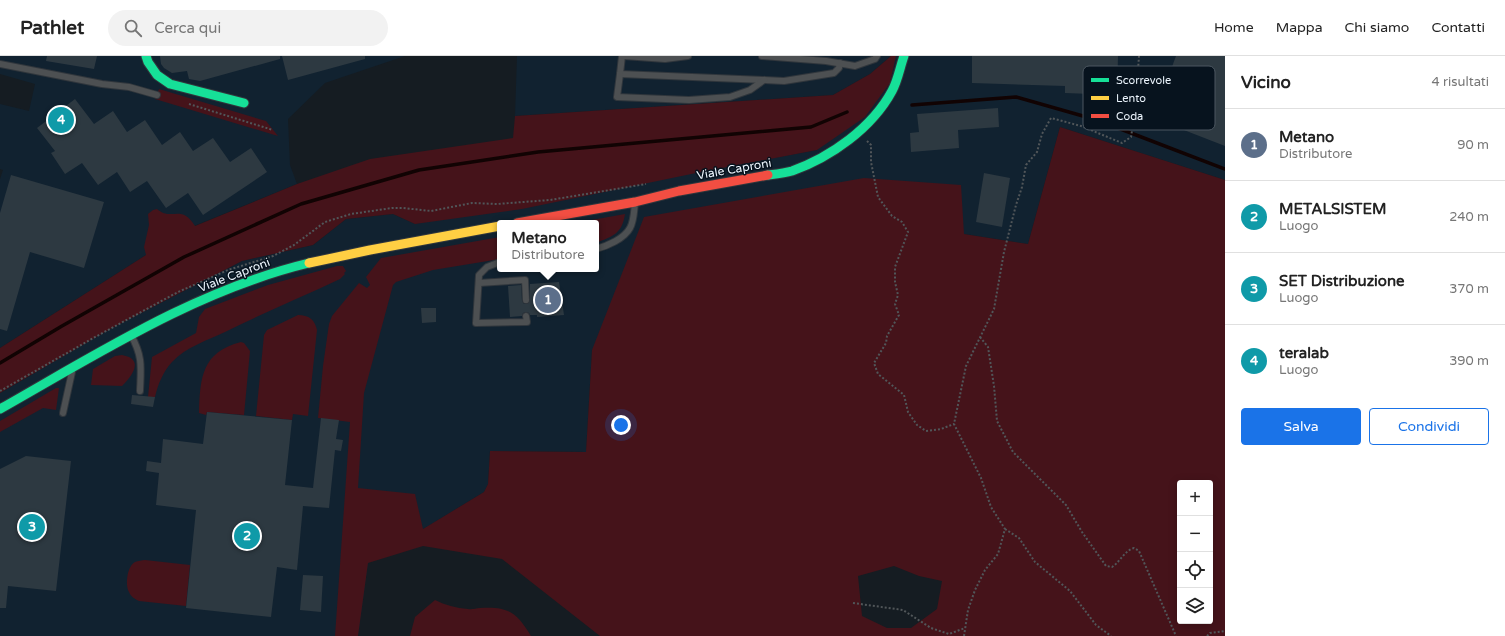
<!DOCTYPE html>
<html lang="it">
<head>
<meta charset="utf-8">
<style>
	body { margin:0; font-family:"Varela Round",sans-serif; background:#f2f2f2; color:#222 }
	.controls { position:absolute; right:12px; bottom:12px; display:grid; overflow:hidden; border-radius:4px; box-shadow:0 2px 10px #0003 }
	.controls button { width:36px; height:36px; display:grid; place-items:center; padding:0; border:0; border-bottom:1px solid #e0e0e0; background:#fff; color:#222; font:20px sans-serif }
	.you { position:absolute; left:621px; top:369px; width:14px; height:14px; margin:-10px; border:3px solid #fff; border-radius:50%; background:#1a73e8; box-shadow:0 0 0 6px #1a73e833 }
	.badge { display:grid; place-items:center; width:26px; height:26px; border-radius:50%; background:#1a73e8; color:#fff; font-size:13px; font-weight:700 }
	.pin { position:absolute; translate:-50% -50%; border:2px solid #fff; box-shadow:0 1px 4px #0006 }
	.popup { position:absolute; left:497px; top:164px; width:102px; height:52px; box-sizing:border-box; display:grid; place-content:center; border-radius:4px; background:#fff; filter:drop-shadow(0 1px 3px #0005); font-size:13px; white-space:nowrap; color:#767676 }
	.popup b { font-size:15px; color:#222 }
	.popup::after { content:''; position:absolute; left:50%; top:100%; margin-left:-8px; border:8px solid transparent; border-top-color:#fff }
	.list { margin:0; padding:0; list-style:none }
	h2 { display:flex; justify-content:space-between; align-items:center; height:52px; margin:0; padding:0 16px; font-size:17px }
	h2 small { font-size:13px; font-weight:400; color:#767676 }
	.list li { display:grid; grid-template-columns:26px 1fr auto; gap:12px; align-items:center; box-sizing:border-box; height:72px; padding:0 16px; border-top:1px solid #e0e0e0 }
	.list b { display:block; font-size:15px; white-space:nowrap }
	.list p { margin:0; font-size:13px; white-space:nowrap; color:#767676 }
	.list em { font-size:13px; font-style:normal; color:#767676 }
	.actions { display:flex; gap:8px; padding:12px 16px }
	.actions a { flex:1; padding:9px 0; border:1px solid #1a73e8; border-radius:4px; text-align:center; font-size:14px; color:#1a73e8 }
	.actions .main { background:#1a73e8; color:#fff }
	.icon { flex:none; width:22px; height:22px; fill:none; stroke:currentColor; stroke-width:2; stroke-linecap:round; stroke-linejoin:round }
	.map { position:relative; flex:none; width:1225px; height:580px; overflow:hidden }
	header { display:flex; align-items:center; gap:24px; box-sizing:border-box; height:56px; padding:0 20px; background:#fff; border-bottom:1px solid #e0e0e0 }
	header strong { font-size:19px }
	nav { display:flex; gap:22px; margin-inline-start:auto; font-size:14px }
	.search { width:280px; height:36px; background:#f2f2f2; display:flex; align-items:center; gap:10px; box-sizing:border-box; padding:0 14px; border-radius:22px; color:#767676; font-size:15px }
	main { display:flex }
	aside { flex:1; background:#fff }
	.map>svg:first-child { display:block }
	.built { fill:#112230; fill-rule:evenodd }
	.green { fill:#45131a; fill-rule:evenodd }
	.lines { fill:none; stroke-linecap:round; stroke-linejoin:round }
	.stream { stroke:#110303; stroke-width:3.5 }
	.building { fill:#2d3941 }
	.lane-casing { stroke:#30363c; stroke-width:8 }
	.fast-casing { stroke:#30363c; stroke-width:11 }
	.slow-casing { stroke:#30363c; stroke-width:11 }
	.jam-casing { stroke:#30363c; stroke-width:11 }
	.path { stroke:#515659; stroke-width:2; stroke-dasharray:2 2; stroke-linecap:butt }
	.lane { stroke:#4d5052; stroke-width:6 }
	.fast { stroke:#16e098; stroke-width:9 }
	.slow { stroke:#ffcf43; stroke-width:9 }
	.jam { stroke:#f24e42; stroke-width:9 }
	.labels { text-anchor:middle; stroke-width:3; stroke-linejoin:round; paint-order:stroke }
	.street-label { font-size:12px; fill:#edf6fe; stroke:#07131e }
	.key { fill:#07131e; stroke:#4c5761; stroke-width:1 }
	.key-label { font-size:11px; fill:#edf6fe }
</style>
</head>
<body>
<header>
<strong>Pathlet</strong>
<div class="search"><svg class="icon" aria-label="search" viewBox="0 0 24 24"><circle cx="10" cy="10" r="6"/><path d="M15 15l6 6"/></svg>Cerca qui</div>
<nav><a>Home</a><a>Mappa</a><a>Chi siamo</a><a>Contatti</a></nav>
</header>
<main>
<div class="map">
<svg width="1225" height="580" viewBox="0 0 1225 580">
	<rect width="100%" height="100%" fill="#151c22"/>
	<g class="built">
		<polygon points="0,0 405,0 325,27 288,63 290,109 297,128 194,170 146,199 0,292 0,123 3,114 0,113 0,48 29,55 35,28 0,18"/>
		<polygon points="517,0 891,0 870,18 833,39 515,60"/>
		<path d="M896,0h329v124l-165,-53 -32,117 -64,-10 -372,116 -6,102 -96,-1 -2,33 -4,8 -116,71 -10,73h-358v-243l110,-64 132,-68 71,-16 33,-26 47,-5 22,10 402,-74zM500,167h96v46h-96z"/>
	</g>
	<g class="green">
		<path d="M891,0h5l-6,27 -25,34 -48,33 -116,22 -179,37 -107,15 -22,-10 -47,5 -33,26 -71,16 -132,68 -110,64v-45l146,-93 -2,-8 5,-22 -1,-11 5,-4 4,-1c15,13 24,-6 38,17l102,-42 73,-25 143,-21 2,-22 318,-21 37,-21z"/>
		<polygon points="159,33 266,65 278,80 155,43"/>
		<path d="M1060,71l165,53v456h-625l-98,-77 -79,-13 -55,17 -10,73h-23l15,-214 -32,-4 5,-52 6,-42 3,-8 27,-33 8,5 3,-3 -4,-8 15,-19 119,-21v22l-67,11 -37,12 -3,3 -29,108 -6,95 57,6 8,35 61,-37 4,-8 2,-33 96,1 6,-102 52,-133 220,-39 97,7 3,49 64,10zM1180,427h30v138h-30zM894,510l25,10 23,5 -5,28 -26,19h-24l-25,-12 -4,-40z"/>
		<path d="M625,158c-3,20 -12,22 -29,29v-20h-21z"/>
		<path d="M337,210h6l3,5 -2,2 1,1 -5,5c-38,18 -77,34 -115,53 -17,8 -39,15 -53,30 -9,10 -14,22 -17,35h-7l4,-40 44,-24 3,-16 6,-8 63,-24z"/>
		<path d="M298,259c11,0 17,5 19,15l-9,86 -15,-2 -1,6 -36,-4 8,-81 3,-5z"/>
		<path d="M241,286l3,1 6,8 -6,64 -37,-3 -1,3 -7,-2c1,-36 3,-61 42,-71z"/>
		<path d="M122,299c23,4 10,21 0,31l-31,-1 2,-16 22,-13z"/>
		<polygon points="56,332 59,332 56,354 43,352 0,376 0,365"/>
		<path d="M145,504l45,5 -4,41 -47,-5c-4,-2 -8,-4 -10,-9 -4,-7 -2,-26 6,-30 3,-1 7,-2 10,-2z"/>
		<path d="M435,544c10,5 21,8 33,9 4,1 8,-1 12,-1 29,-2 37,5 51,28h-121l5,-19z"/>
	</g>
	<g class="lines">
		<g class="stream">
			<polyline points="912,49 1016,41 1097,64 1225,113"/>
			<polyline points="0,307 62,270 184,201 301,148 419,114 538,96 811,71 847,56"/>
		</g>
	</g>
	<g class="building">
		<polygon points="47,0 97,0 94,13 46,5"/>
		<polygon points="160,0 280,0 280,3 200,25 189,23 187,15 172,17 164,12 161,8"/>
		<polygon points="282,0 365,0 365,3 288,24"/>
		<polygon points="972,0 1118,0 1117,39 1065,37 1065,30 972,27"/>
		<polygon points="1176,0 1225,0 1225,90 1153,62"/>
		<polygon points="75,43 94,68 113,55 127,76 145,64 162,89 180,76 193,95 213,82 230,106 251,92 267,116 203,159 188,137 166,152 147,125 130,136 117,116 98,129 82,107 65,118 51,97 55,95 37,72"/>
		<polygon points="998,52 999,71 958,74 959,92 911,96 910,77 919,76 917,58"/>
		<polygon points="984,117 1010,122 1002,171 976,166"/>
		<polygon points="11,119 104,146 84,212 30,196 7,275 0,273 0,157"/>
		<polygon points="559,226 564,259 537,261 537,259 530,259 529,257 526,256 523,257 522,260 510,261 508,230 521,229 522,245 524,248 527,248 530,244 530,228"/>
		<polygon points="421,252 436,252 436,266 422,267"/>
		<polygon points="132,339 155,341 153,351 131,348"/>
		<polygon points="207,356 292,364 285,429 313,432 321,362 339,364 336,383 343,384 341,395 335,394 329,452 303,450 297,514 277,511 271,561 186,552 196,454 156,449 159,417 146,415 147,405 161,407 163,383 203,388"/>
		<polygon points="26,400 71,405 56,535 8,530 6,552 0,552 0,413"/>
		<polygon points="303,519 323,520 321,556 300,554"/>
	</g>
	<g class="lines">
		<defs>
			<g id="lane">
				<polyline points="622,0 620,18 764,24 784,25 834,17 839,12 840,7"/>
				<polyline points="624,0 665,3 688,0"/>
				<polyline points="762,0 826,5 855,10 875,3 877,0"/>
				<polyline points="0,8 102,28 129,31 157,39"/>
				<polyline points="620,18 617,41 689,44 730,41 750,34 764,24"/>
				<path d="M596,193c11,-3 28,-10 34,-21 4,-7 4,-17 5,-25"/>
				<polyline points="500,206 487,211 479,219 476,267 527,266 526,260"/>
				<polyline points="479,227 525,224 526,244"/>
				<path d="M131,279c12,22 10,32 9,56"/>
				<polyline points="63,357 72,316"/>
			</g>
			<g id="fast">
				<polyline points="146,0 148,6 157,19 170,28 244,47"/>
				<path d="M768,119c8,-1 17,-2 24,-4 39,-14 80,-43 100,-80 6,-11 8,-24 12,-35"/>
				<path d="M0,353c99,-56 197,-119 309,-146"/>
			</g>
			<polyline id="slow" points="309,207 370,194 500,170"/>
			<polyline id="jam" points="517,167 635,146 679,135 768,119"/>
		</defs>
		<use href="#lane" class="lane-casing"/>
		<use href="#fast" class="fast-casing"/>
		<use href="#slow" class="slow-casing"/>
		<use href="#jam" class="jam-casing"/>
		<g class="path">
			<polyline points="189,48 273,74"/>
			<polyline points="867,85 871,89 871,106 878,141 892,160 902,166 908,176 895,211 895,226 898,239 895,248 899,259 887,280 886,287 874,307 878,318 904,339 908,356 917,369 926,375 941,373 954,368"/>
			<path d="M980,281l8,10 6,39 3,35 16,31 53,53 16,27 24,34 6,1c9,-6 12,-16 22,-19l5,3 37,85"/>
			<polyline points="0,335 97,280 178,236 228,214 273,200 294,189 325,166 351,158 392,152 403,152 431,155 472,147 497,148 550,144 646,128"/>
			<polyline points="1005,473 1019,482 1035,506 1070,535 1096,569 1111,580"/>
			<polyline points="853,547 903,554 931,572 949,578 965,572"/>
			<polyline points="964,580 968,554 975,534 985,514 998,498 1005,473 991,451 981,422 954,368 966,310 994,253 1004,196 1016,149 1022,131 1026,109 1037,96 1042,78 1051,62 1081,70 1122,87 1131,81 1135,56 1139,0"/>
			<polyline points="1207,580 1210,577 1225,575"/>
		</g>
		<use href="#lane" class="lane"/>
		<use href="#fast" class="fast"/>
		<use href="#slow" class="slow"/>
		<use href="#jam" class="jam"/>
	</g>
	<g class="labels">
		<g class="street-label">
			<text transform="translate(734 113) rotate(-10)" y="4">Viale Caproni</text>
			<text transform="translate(234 219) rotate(-21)" y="4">Viale Caproni</text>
		</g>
	</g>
	<rect x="1083" y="10" width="132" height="64" rx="6" class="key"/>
	<rect x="1091" y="22" width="18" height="4" fill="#16e098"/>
	<rect x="1091" y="40" width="18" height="4" fill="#ffcf43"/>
	<rect x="1091" y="58" width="18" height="4" fill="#f24e42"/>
	<g class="key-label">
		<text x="1116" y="28">Scorrevole</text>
		<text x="1116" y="46">Lento</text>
		<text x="1116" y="64">Coda</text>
	</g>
</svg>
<div class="controls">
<button>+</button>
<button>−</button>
<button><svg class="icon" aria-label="locate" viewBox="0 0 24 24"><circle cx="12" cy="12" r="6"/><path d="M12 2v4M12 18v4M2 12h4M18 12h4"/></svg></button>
<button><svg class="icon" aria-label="layers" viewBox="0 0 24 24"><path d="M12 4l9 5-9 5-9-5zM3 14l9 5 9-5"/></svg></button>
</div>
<div class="you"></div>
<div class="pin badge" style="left:548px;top:244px;background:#5c6f8a">1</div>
<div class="popup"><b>Metano</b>Distributore</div>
<div class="pin badge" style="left:247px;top:480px;background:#0f9aa8">2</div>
<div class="pin badge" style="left:32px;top:471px;background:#0f9aa8">3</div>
<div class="pin badge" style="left:61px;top:64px;background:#0f9aa8">4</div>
</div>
<aside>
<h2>Vicino<small>4 risultati</small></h2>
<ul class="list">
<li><span class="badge" style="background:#5c6f8a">1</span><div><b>Metano</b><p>Distributore</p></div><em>90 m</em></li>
<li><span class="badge" style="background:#0f9aa8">2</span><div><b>METALSISTEM</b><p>Luogo</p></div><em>240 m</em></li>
<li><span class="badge" style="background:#0f9aa8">3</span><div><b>SET Distribuzione</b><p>Luogo</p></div><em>370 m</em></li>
<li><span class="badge" style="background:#0f9aa8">4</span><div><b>teralab</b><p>Luogo</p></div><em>390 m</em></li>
</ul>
<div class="actions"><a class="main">Salva</a><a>Condividi</a></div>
</aside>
</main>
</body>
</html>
